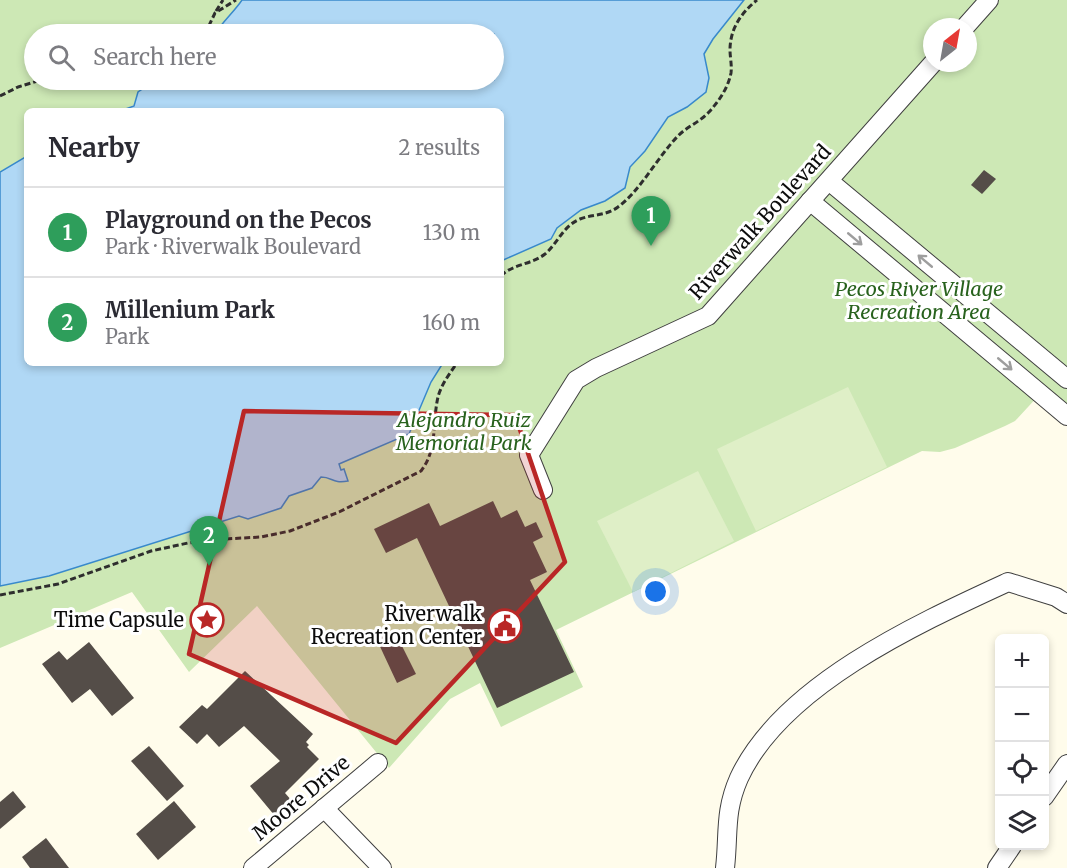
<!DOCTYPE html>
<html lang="en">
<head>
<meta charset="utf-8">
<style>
	body { margin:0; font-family:Merriweather,serif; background:#f2f2f3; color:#2b2b33 }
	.controls { position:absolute; right:18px; bottom:18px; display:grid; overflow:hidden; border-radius:9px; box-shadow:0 3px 9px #0003 }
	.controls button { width:54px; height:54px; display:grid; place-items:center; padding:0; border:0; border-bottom:2px solid #e1e1e2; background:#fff; color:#2b2b33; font:30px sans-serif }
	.compass { position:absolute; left:923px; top:18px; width:54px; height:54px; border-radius:50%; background:#fff; box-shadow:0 3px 9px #0003; rotate:31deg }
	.you { position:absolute; left:656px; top:592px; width:21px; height:21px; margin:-15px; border:4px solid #fff; border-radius:50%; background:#1a73e8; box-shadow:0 0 0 9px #1a73e833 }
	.badge { display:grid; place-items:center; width:39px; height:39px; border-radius:50%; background:#ea580c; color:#fff; font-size:20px; font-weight:700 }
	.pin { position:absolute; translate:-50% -50px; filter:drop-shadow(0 2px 3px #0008) }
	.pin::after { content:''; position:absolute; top:32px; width:21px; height:18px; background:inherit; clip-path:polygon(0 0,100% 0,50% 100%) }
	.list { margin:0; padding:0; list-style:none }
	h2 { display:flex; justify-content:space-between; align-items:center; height:78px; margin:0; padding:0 24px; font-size:26px }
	h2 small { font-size:20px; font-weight:400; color:#7c7c81 }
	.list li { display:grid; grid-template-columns:39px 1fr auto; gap:18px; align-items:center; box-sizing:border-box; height:90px; padding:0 24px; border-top:2px solid #e1e1e2 }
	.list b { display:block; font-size:22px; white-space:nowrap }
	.list p { margin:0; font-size:20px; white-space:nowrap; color:#7c7c81 }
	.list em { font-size:20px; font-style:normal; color:#7c7c81 }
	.icon { flex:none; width:33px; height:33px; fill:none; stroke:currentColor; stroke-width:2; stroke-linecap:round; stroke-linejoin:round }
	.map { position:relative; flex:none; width:1067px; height:868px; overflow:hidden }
	.search { position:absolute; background:#fff; box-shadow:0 3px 9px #0003; left:24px; top:24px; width:480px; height:66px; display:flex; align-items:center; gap:15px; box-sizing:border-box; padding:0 21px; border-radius:33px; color:#7c7c81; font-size:22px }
	.panel { position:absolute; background:#fff; box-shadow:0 3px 9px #0003; left:24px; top:108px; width:480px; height:258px; border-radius:9px }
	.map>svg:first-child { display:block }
	.green { fill:#cde8b5; fill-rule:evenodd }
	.pitch { fill:#dfefc7 }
	.water { fill:#b0d8f5; stroke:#3889cb; stroke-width:1.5 }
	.building { fill:#544d48 }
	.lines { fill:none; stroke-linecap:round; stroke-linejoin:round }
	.minor-casing { stroke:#3f3f3f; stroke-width:20 }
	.path { stroke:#2e2e2e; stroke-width:3; stroke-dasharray:6 3; stroke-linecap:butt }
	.minor { stroke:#fff; stroke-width:18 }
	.oneway { stroke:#9e9e9e }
	.marked { fill:#b92726; fill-opacity:0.2; stroke:#b92726; stroke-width:4.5; stroke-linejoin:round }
	.labels { text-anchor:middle; stroke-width:6; stroke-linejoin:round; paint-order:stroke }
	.street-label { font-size:20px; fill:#0c0c0c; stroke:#fff }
	.park-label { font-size:20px; font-style:italic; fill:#28621d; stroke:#fff }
	.poi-label { font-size:20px; fill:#0c0c0c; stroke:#fff; text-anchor:end }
</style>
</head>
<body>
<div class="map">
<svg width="1067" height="868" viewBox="0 0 1067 868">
	<rect width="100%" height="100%" fill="#fffceb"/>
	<g class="green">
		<path d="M0,0h242c-8,12 -20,22 -27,34h-181v46h122l-18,12 -4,13 -14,6h-93v45l-27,16z"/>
		<path d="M744,0h323v416l-27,-22 -25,27 -10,5 -50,22 -15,4 -18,-1 -366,179 27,57 -82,40 -21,-44 -30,16 -61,69 -132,-162 -68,66 -57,-80 -132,56v-62l49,-10 190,-60 9,3 33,-11 8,-12 23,-8 9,-11c11,0 12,6 27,4l-4,-11h-3l-2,-6 70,-30 22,-52 12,-19h58v-102l50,-22 6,-11 24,-18 24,-9 20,-13 5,-21 15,-16 12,-20 11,-14 19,-10 17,-53 9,-15zM932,27h36v36h-36z"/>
	</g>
	<g class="pitch">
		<polygon points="848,387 887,467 756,531 717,449"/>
		<polygon points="698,471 734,541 633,592 597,521"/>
	</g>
	<g class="water">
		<path d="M242,0h502l-31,39 -9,15 5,24 -3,14 -19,15 -19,10 -23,34 -15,16 -5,21 -20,13 -24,9 -24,18 -6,11 -50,22v-150h-381l14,-5 4,-14 18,-12 22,4 5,-4h311v-46h-279c7,-12 19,-22 27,-34z"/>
		<path d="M27,156v207h416l-12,19 -22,52 -70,30 2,6 3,-1 4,12c-16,3 -15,-4 -27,-4l-9,11 -23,8 -8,12 -33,11 -9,-3 -190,60 -49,10v-414z"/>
	</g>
	<g class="building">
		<polygon points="984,170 996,179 982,194 971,185"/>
		<polygon points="493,501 501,518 517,510 525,527 536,522 543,537 533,542 547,572 530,580 574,672 497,708 417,538 386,553 374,529 429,503 440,526"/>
		<polygon points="394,630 416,674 397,683 376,638"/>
		<polygon points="89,642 134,698 112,716 90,689 72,703 42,664 59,651 67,660"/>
		<polygon points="245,671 313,734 306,742 309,745 307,747 319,759 285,793 292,801 275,816 250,786 280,761 244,726 219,747 207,734 197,744 179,727 202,705 207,709"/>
		<polygon points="149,746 184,786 167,801 131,761"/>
		<polygon points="13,791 26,807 0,829 0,802"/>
		<polygon points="174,801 196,827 158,860 136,834"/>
		<polygon points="46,838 69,868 30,868 22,857"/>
	</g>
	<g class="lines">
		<defs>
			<g id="minor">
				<polyline points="965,27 989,0"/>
				<polyline points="829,181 1067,379"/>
				<polyline points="810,201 1067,416"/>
				<polyline points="543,490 529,455 576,380 596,368 708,316 933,63"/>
				<polyline points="1044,797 1067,764"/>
				<polyline points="324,808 382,868"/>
				<polyline points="253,868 378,763"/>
				<path d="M725,868c4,-34 -1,-56 14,-90 43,-93 180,-155 269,-196l48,15 11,7"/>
				<polyline points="997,868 1012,846"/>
			</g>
		</defs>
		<use href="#minor" class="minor-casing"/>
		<g class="path">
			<polyline points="216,11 223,0"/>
			<polyline points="205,34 215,13 236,0"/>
			<polyline points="0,96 18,87 41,80"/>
			<path d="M501,276c11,-12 30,-11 44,-22 13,-11 18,-28 35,-35 13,-5 26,-3 38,-12 22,-16 39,-49 59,-70 9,-10 23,-15 32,-25 10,-11 19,-24 22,-39 1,-8 -1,-16 -1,-23 0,-21 11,-37 27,-50"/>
			<path d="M0,595l58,-11 93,-33 37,-8 37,-4 36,-2 29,-6 49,-19 82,-41c17,-22 11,-48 17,-74 3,-12 12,-24 19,-34"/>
		</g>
		<use href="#minor" class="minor"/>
	</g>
	<defs><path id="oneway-shaft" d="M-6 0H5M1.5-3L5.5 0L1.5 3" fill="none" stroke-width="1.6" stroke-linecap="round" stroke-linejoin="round" transform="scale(1.5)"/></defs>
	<g class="oneway">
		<use href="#oneway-shaft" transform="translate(855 239) rotate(40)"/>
		<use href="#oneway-shaft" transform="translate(925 261) rotate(-140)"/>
		<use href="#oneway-shaft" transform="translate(1005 364) rotate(40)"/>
	</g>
	<path class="marked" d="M244,411l271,4 50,147 -169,181 -207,-89z"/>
	<defs>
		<symbol id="sight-ring" viewBox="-11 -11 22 22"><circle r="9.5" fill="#fff" stroke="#b92726" stroke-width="1.5"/><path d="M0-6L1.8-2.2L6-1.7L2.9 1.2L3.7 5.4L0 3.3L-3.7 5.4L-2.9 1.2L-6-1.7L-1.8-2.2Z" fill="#b92726"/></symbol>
		<symbol id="civic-ring" viewBox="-11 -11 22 22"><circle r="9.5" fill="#fff" stroke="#b92726" stroke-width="1.5"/><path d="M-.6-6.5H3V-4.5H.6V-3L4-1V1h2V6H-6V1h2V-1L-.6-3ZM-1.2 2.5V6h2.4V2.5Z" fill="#b92726"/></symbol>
	</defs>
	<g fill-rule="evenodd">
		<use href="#sight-ring" x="188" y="601" width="38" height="38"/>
		<use href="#civic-ring" x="486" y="607" width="38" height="38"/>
	</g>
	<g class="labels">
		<g class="street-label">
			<text transform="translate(760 222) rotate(-48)" y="7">Riverwalk Boulevard</text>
			<text transform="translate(301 798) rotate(-40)" y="7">Moore Drive</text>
		</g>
		<g class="park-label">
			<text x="919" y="296">Pecos River Village<tspan x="919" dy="23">Recreation Area</tspan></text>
			<text x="464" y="427">Alejandro Ruiz<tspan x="464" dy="23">Memorial Park</tspan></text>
		</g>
		<g class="poi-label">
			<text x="482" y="621">Riverwalk<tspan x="482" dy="23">Recreation Center</tspan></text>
			<text x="184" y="627">Time Capsule</text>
		</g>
	</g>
</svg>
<div class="controls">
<button>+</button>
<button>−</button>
<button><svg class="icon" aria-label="locate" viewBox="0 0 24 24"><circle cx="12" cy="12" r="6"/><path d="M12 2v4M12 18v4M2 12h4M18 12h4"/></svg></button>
<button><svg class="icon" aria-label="layers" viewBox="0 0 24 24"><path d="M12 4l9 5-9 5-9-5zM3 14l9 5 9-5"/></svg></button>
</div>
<svg class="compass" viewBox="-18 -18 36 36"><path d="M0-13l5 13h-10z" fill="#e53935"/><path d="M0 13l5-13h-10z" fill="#7c7c81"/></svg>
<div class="you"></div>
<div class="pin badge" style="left:651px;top:246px;background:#2e9e5b">1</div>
<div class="pin badge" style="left:209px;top:566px;background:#2e9e5b">2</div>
<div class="search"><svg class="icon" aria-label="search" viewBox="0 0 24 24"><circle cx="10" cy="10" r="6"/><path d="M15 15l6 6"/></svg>Search here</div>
<section class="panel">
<h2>Nearby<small>2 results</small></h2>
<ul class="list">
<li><span class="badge" style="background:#2e9e5b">1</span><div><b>Playground on the Pecos</b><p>Park · Riverwalk Boulevard</p></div><em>130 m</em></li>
<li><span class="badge" style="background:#2e9e5b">2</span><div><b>Millenium Park</b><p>Park</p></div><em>160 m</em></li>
</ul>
</section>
</div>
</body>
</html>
